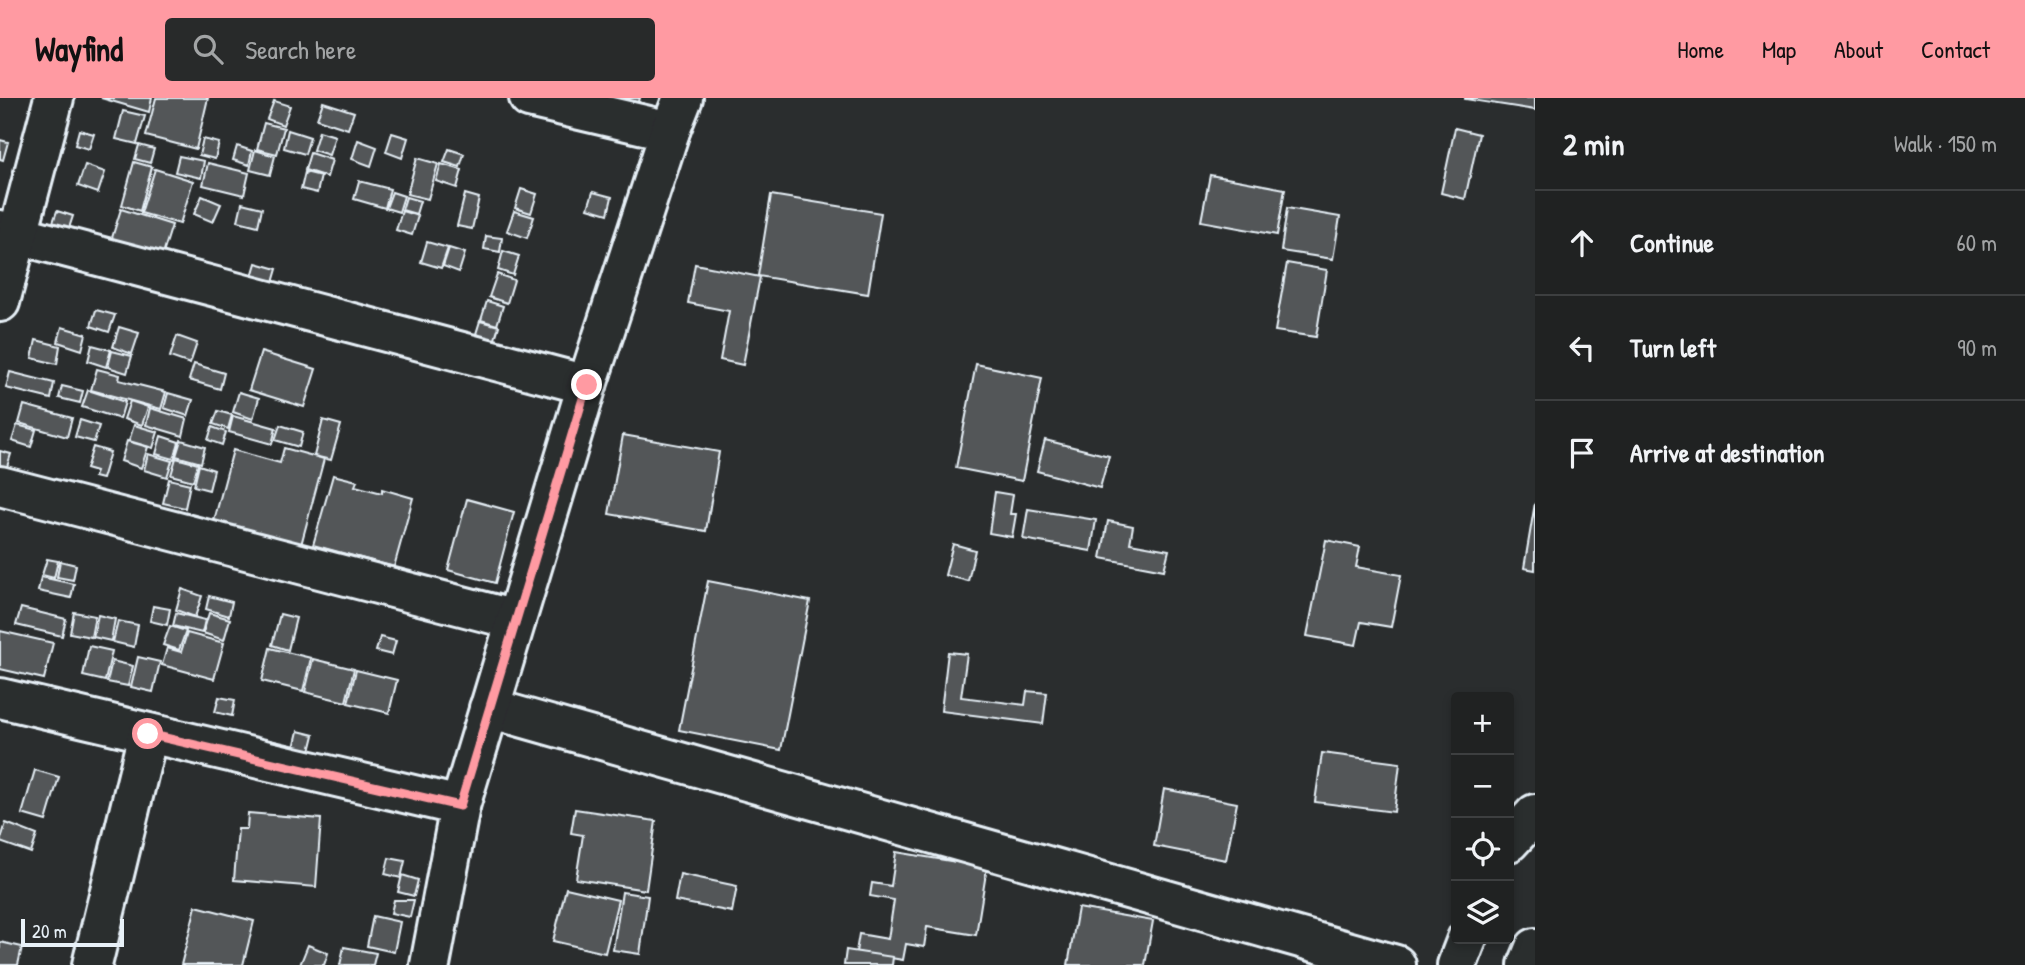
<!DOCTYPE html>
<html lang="en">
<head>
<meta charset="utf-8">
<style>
	body { margin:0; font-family:"Patrick Hand",sans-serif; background:#282a2a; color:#f1f3f6 }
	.controls { position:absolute; right:21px; bottom:21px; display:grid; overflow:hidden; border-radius:7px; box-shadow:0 4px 10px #0003 }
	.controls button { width:63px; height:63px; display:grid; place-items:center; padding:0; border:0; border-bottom:2px solid #3d3f40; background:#202222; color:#f1f3f6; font:35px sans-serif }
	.scale { position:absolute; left:21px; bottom:18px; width:103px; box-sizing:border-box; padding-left:7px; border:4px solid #e8f1f8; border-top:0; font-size:19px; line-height:24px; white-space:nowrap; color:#e8f1f8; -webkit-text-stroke:5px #2a2d2e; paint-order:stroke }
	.stop { position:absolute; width:21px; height:21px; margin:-16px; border:5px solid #ff9aa2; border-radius:50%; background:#fff }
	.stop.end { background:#ff9aa2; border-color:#fff; box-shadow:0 2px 7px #0008 }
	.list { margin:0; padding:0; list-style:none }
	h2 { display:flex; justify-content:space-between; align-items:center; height:91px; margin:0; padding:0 28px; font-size:30px }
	h2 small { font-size:23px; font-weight:400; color:#a2a4a5 }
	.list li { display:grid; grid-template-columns:46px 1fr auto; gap:21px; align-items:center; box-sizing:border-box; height:105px; padding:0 28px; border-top:2px solid #3d3f40 }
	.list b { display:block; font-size:26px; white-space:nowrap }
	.list em { font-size:23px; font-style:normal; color:#a2a4a5 }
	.icon { flex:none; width:38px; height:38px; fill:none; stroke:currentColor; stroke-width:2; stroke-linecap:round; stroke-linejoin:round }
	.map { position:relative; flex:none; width:1535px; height:867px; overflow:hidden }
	header { display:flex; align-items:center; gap:42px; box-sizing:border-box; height:98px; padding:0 35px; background:#ff9aa2; color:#111 }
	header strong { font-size:33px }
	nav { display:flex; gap:38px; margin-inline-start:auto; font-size:24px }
	.search { width:490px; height:63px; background:#282a2a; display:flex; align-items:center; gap:18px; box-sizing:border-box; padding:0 24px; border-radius:7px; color:#a2a4a5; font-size:26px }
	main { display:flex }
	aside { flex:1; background:#202222 }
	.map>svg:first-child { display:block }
	.building { fill:#535759; stroke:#e8f1f8; stroke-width:2 }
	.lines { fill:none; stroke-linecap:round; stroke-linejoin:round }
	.minor-casing { stroke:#e8f1f8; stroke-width:44 }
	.minor { stroke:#2a2d2e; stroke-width:38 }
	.route { stroke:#ff9aa2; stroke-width:9 }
</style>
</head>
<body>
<header>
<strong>Wayfind</strong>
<div class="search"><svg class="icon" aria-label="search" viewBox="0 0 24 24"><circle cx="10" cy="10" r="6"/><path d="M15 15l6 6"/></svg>Search here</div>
<nav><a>Home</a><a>Map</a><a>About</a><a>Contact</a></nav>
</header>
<main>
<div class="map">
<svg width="1535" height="867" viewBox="0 0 1535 867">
	<rect width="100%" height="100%" fill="#2a2d2e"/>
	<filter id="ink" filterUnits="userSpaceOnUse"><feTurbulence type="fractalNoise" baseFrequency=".0143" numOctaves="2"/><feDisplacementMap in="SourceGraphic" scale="14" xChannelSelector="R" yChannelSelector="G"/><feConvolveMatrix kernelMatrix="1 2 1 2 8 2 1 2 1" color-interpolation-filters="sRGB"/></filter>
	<g filter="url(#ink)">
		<g class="building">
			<polygon points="101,0 152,0 149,14"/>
			<polygon points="156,0 208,0 196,51 146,38"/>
			<polygon points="624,0 640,0 637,10 622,6"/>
			<polygon points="1535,0 1535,12 1465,1 1465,0"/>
			<polygon points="274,3 290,8 283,27 267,21"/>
			<polygon points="323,4 354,14 348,31 317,21"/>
			<polygon points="123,13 145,18 137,46 116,41"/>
			<polygon points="264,25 284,30 277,56 257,51"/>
			<polygon points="1455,30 1479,36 1465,101 1441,95"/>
			<polygon points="79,32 94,36 89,51 75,47"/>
			<polygon points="288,32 310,39 305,56 284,50"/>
			<polygon points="319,33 335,38 329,57 313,52"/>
			<polygon points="392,35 408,40 402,60 386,54"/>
			<polygon points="203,41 219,45 215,61 199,57"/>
			<polygon points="0,42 8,44 3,62 0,61"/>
			<polygon points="358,42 377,49 371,68 352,61"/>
			<polygon points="139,47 154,51 150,65 135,61"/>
			<polygon points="237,48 252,53 249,67 233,62"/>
			<polygon points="449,51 464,56 460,69 444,64"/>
			<polygon points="255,52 275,58 270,77 250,72"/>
			<polygon points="310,55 332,62 327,79 305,72"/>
			<polygon points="179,58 204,63 201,80 175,74"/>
			<polygon points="417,60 438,66 428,101 407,96"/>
			<polygon points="134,64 152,69 140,113 122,107"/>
			<polygon points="208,65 249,75 244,97 203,87"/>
			<polygon points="441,66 462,72 457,90 436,83"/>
			<polygon points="85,67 105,74 98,95 78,88"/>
			<polygon points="155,71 193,83 180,126 141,115"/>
			<polygon points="305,74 321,78 317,95 301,91"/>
			<polygon points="1210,77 1285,91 1277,137 1201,123"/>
			<polygon points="359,83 390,91 385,110 354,101"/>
			<polygon points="521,91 537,96 531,115 515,110"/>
			<polygon points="392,94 404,98 399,114 386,110"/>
			<polygon points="593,94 612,99 608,116 588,110"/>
			<polygon points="465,96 479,100 472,131 457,128"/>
			<polygon points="771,97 881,115 868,196 758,178"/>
			<polygon points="202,98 221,106 213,124 194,116"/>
			<polygon points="406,99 420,103 416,116 402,112"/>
			<polygon points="242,105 262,110 258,128 238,123"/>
			<polygon points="1287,110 1340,119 1333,161 1281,153"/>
			<polygon points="121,111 172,127 162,159 111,143"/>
			<polygon points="57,113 73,118 67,136 51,130"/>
			<polygon points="402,113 418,118 412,137 396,132"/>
			<polygon points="514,113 534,119 527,140 507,133"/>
			<polygon points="486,138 502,140 500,154 484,151"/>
			<polygon points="427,144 448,150 441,170 421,164"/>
			<polygon points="449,150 465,155 459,174 443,168"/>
			<polygon points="503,153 519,158 513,177 498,172"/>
			<polygon points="256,165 277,171 272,188 251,182"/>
			<polygon points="1287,165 1327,172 1316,239 1275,233"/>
			<polygon points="695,166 760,179 743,267 720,262 729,213 688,205"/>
			<polygon points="497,176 514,182 507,205 489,199"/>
			<polygon points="487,203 503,208 497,227 481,222"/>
			<polygon points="96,212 115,217 109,234 91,228"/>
			<polygon points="480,223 499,228 494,244 475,239"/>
			<polygon points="62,229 86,236 82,252 58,244"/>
			<polygon points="119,229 139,235 132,256 113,249"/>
			<polygon points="177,238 197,245 190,266 170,259"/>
			<polygon points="36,242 60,248 57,266 32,260"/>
			<polygon points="92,247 111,252 106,269 88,263"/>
			<polygon points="112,253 132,258 127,275 108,269"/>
			<polygon points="261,254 316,271 304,309 249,292"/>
			<polygon points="194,266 224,275 220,291 189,282"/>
			<polygon points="976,266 1042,280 1022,383 956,370"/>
			<polygon points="97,271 120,277 119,282 166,294 161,311 91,292"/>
			<polygon points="10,274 54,285 51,301 6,290"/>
			<polygon points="62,288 83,293 80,305 59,300"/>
			<polygon points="88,292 125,304 120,321 82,309"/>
			<polygon points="239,294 259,300 253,321 233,314"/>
			<polygon points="168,295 193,302 188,318 164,310"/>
			<polygon points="130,303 148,309 142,327 124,321"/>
			<polygon points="24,307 72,320 67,339 19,325"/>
			<polygon points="150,310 187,321 183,338 146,327"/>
			<polygon points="218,313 232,317 228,331 213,326"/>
			<polygon points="233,318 276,330 272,346 229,334"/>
			<polygon points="80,322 99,328 94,344 75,339"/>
			<polygon points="323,322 341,327 331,362 314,358"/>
			<polygon points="17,327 36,332 31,349 12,343"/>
			<polygon points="134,327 158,334 153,350 129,343"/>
			<polygon points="280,327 303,334 299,349 275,342"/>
			<polygon points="212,329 226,334 222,347 208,342"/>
			<polygon points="623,337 719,354 706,433 609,416"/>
			<polygon points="161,338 179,344 174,361 156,356"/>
			<polygon points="181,342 205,349 201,365 176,358"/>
			<polygon points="1045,342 1109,358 1100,390 1037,373"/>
			<polygon points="127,343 148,349 141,370 121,363"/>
			<polygon points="93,349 110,354 102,381 94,379 96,374 86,371"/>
			<polygon points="284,350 324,361 301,447 214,423 233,352 280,365"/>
			<polygon points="0,353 11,356 6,372 0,371"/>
			<polygon points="148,356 172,363 167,379 144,372"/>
			<polygon points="176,360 198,366 193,383 171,377"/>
			<polygon points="199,367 214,372 209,392 194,388"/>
			<polygon points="333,377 357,383 355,388 382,395 382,391 413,400 394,469 313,447"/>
			<polygon points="169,381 190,386 185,410 163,405"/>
			<polygon points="995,394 1013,397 1010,416 1016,416 1012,439 989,435"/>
			<polygon points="467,401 514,414 495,485 448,472"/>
			<polygon points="1535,405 1535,472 1524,470"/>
			<polygon points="1028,411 1096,422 1091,453 1023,441"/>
			<polygon points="1108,423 1133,428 1130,445 1169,452 1164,472 1101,460"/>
			<polygon points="1326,442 1360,449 1356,469 1401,477 1391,529 1361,524 1356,547 1307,538"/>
			<polygon points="953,446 975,452 968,483 945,477"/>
			<polygon points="47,461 58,463 54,480 42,477"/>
			<polygon points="60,463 76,467 73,482 57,479"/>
			<polygon points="41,479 74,486 71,500 38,493"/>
			<polygon points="708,483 810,503 781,652 679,632"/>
			<polygon points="182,491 202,498 195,519 176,512"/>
			<polygon points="209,498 232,504 229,518 206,511"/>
			<polygon points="153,508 170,511 167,527 150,523"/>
			<polygon points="21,510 66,521 62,538 16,527"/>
			<polygon points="74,514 95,518 91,539 70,535"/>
			<polygon points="176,515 205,522 202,535 173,528"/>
			<polygon points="209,515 230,521 224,542 203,535"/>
			<polygon points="280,516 296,520 288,552 272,547"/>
			<polygon points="98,517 115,521 111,543 93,539"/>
			<polygon points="118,523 138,527 134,549 113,544"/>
			<polygon points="170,528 186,533 179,552 163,547"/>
			<polygon points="0,533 53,545 44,581 0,571"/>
			<polygon points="187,535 224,545 214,581 162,567 167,550 181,554"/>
			<polygon points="380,539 396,543 392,557 376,553"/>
			<polygon points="89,548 112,553 105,583 83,578"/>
			<polygon points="270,550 311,560 303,593 262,583"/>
			<polygon points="948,554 967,556 961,599 1025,607 1027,593 1047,595 1043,626 941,613"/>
			<polygon points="138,559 160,564 153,594 131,589"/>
			<polygon points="313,561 354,571 346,604 305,594"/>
			<polygon points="112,563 133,568 128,588 107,584"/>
			<polygon points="356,572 397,582 389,615 348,605"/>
			<polygon points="219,599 235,602 232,618 215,614"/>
			<polygon points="298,633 314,637 310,653 294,650"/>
			<polygon points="1322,655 1400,665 1394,714 1315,704"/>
			<polygon points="35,672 59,679 46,723 22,716"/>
			<polygon points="1164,691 1237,705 1226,762 1154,748"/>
			<polygon points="575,711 656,723 646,792 576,781 583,737 571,735"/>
			<polygon points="248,715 321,721 316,789 234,782 238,731 247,731"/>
			<polygon points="6,725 37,737 31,755 0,744"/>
			<polygon points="896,754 987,769 976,837 927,829 924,849 906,846 903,862 856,854 859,836 888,841 894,802 870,798 872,785 891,788"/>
			<polygon points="389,760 405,763 401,780 385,776"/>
			<polygon points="680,776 737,788 732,814 675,803"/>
			<polygon points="402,777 418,782 414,798 398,794"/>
			<polygon points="566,790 618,802 605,855 553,843"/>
			<polygon points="622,794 648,798 640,856 613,852"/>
			<polygon points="394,802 414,802 410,819 391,815"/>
			<polygon points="196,808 254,823 243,867 181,867"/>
			<polygon points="1078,810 1153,823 1145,867 1068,867"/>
			<polygon points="373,818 400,824 394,854 367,848"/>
			<polygon points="0,844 22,849 18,867 0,867"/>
			<polygon points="308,847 328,855 324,867 300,867"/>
			<polygon points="344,849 376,855 373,867 340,867"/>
			<polygon points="846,852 893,859 892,867 844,867"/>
		</g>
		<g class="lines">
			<defs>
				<g id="minor">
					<polyline points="529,0 670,33"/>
					<polyline points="0,132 587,287"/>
					<polyline points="0,204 54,0"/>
					<polyline points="0,388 516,522"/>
					<polyline points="0,600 460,708"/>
					<polyline points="489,610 1396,867"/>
					<polyline points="1509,744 1535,716"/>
					<polyline points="92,867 148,636"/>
					<polyline points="430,867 460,708 587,287 670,33 683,0"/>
					<polyline points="1457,867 1467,841"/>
					<polyline points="1528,867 1535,850"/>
				</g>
			</defs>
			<use href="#minor" class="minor-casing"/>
			<use href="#minor" class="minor"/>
		</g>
	</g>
	<g class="lines" filter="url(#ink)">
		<polyline class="route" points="148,636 460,708 587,287"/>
	</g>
</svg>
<div class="controls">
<button>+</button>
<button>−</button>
<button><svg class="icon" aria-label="locate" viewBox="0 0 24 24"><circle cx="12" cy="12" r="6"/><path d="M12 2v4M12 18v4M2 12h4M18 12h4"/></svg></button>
<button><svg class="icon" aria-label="layers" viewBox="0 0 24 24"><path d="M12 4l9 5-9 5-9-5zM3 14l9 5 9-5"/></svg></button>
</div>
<div class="scale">20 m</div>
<div class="stop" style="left:148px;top:636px"></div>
<div class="stop end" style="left:587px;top:287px"></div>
</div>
<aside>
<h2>2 min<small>Walk · 150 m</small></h2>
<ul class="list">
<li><svg class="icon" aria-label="ahead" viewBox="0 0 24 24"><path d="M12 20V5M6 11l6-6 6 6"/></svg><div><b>Continue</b></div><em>60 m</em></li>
<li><svg class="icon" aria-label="left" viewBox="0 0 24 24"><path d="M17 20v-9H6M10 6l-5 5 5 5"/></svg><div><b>Turn left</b></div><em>90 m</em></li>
<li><svg class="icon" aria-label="arrive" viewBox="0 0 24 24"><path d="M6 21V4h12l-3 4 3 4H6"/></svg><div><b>Arrive at destination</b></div></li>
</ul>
</aside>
</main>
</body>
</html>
